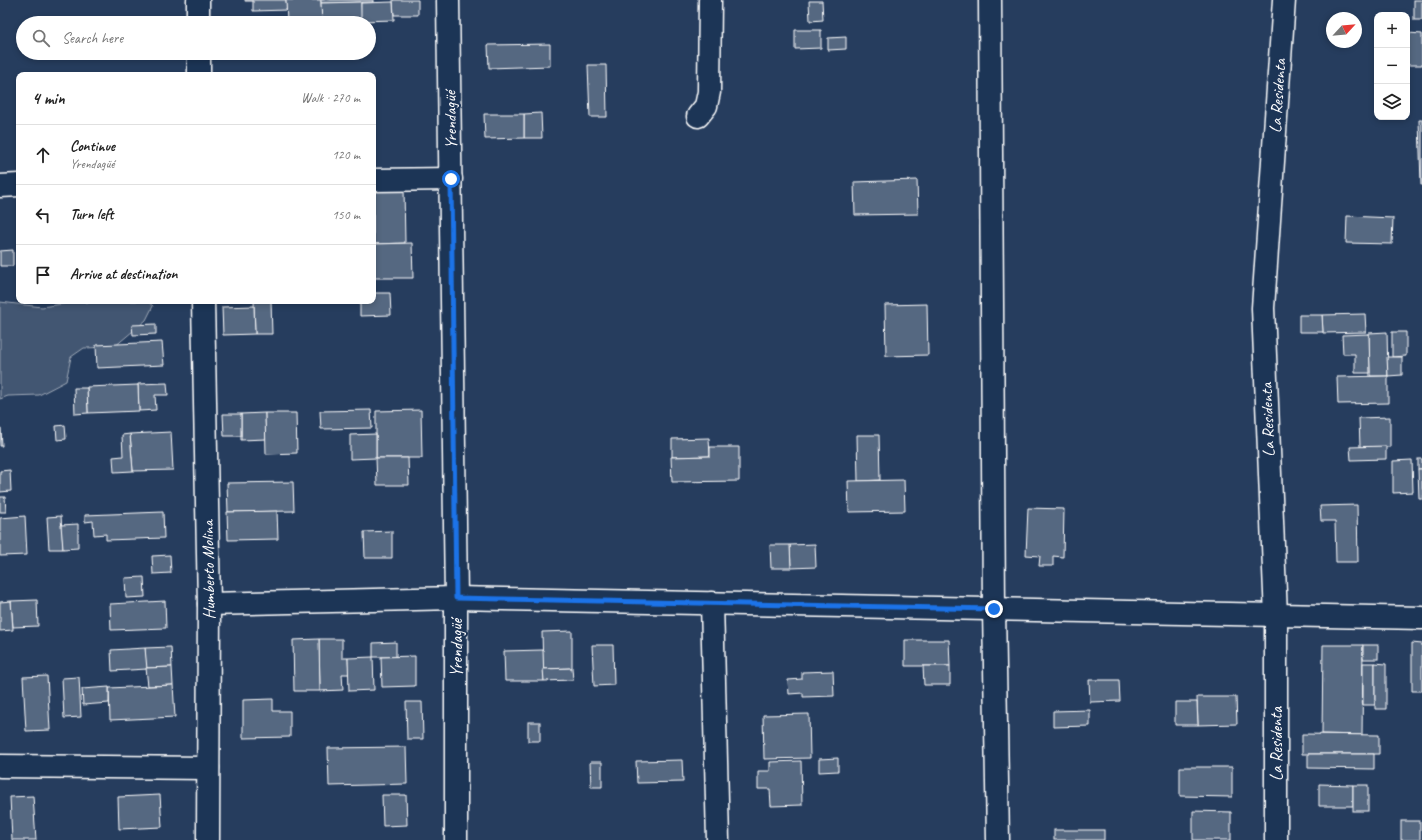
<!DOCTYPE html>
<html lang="en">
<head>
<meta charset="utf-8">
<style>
	body { margin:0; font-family:Caveat,sans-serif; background:#f2f2f2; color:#222 }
	.controls { position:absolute; right:12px; top:12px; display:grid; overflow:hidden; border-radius:8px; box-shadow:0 2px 6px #0003 }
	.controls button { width:36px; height:36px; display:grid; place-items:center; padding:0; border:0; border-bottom:1px solid #e0e0e0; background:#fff; color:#222; font:20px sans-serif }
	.compass { position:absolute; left:1326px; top:12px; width:36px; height:36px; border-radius:50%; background:#fff; box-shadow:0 2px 6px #0003; rotate:64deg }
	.stop { position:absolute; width:12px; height:12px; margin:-9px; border:3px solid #1a73e8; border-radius:50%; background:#fff }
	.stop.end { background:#1a73e8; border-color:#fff; box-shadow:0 1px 4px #0008 }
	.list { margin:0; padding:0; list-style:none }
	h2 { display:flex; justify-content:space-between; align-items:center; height:52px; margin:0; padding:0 16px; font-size:17px }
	h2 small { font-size:13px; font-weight:400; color:#767676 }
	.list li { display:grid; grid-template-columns:26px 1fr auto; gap:12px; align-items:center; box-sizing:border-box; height:60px; padding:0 16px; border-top:1px solid #e0e0e0 }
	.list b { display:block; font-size:15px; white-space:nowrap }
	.list p { margin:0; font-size:13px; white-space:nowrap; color:#767676 }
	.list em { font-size:13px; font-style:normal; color:#767676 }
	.icon { flex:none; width:22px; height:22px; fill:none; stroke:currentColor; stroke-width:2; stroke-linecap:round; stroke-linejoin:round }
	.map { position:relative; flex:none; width:1422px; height:840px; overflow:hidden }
	.search { position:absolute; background:#fff; box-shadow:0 2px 6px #0003; left:16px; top:16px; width:360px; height:44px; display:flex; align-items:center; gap:10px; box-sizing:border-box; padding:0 14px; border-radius:22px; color:#767676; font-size:15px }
	.panel { position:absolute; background:#fff; box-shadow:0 2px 6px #0003; left:16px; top:72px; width:360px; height:232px; border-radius:8px }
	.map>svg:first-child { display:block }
	.green { fill:#425672; stroke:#a0aab8 }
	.building { fill:#556781; stroke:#fff }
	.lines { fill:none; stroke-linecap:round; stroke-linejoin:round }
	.minor-casing { stroke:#fff; stroke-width:25 }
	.minor { stroke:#1d3557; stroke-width:22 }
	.route { stroke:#1a73e8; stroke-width:5 }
	.labels { text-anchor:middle; stroke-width:4; stroke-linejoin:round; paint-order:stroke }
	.street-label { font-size:17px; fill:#fff; stroke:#1d3557 }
</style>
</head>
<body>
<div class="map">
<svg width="1422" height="840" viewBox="0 0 1422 840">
	<rect width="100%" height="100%" fill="#263d5e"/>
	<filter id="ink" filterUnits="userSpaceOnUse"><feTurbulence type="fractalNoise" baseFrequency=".025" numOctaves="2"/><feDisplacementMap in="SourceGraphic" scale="8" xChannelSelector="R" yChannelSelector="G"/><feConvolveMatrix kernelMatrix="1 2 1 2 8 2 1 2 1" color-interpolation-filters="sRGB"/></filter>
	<g filter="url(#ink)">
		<polygon class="green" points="81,301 147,301 153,306 146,320 114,347 84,348 71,357 66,381 39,395 8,396 0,399 0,302 42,307"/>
		<g class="building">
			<polygon points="245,0 286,0 287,10 253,11 253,1 245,1"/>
			<polygon points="286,0 321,0 322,23 287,23"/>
			<polygon points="321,0 373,0 373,2 321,3"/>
			<polygon points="393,0 418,0 418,15 394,15"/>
			<rect x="1414" y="0" width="8" height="20"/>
			<polygon points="809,1 822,1 823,20 810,21"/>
			<polygon points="361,2 362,23 322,23 321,3"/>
			<polygon points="393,2 394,20 361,21 361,3"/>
			<polygon points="795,30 821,30 821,48 795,49"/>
			<polygon points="1408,33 1422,34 1422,65 1407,65"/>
			<polygon points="846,37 846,49 828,50 828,38"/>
			<polygon points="550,44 550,66 489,68 488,45"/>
			<polygon points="588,65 606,65 607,117 590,117"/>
			<polygon points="541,113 542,138 524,138 524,114"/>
			<polygon points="484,114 524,114 524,138 485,139"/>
			<polygon points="1419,120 1422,120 1422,185 1421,185"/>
			<polygon points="917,180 918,214 855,215 854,182"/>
			<polygon points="373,189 404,189 405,243 373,244"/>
			<polygon points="1347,216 1393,218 1392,244 1346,243"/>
			<polygon points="412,243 413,278 373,278 373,244"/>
			<polygon points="13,250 13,266 0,266 0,251"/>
			<polygon points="373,293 390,293 391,315 360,316 360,301 373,301"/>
			<polygon points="86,301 107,301 86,302"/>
			<polygon points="254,301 271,301 272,334 255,334"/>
			<polygon points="927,304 928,355 886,356 885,305"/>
			<polygon points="254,306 255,334 223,335 222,307"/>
			<polygon points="1365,314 1366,332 1323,333 1322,315"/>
			<polygon points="1299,315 1322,315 1323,332 1299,332"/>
			<polygon points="156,324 156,334 133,335 132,325"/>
			<polygon points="1387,332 1388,376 1370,376 1369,333"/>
			<polygon points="1392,332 1406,332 1406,356 1392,357"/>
			<polygon points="1369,334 1370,373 1355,373 1355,354 1343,354 1342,335"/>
			<polygon points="162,342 164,365 97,368 96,345"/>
			<polygon points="1387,357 1402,357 1402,375 1388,376"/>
			<polygon points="1388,376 1388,403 1338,404 1337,377"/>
			<polygon points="167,383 168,395 155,395 156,410 139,411 138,384"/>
			<polygon points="138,385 139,411 88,413 87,387"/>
			<polygon points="74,388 87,388 88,413 75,414"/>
			<polygon points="371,410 372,428 321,429 320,411"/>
			<polygon points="421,410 422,458 376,458 376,411"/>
			<polygon points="265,413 266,439 241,440 241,414"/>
			<polygon points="265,413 296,413 297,453 266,454"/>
			<polygon points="223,414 241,414 241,436 224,436"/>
			<polygon points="1390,417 1390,447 1360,447 1359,418"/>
			<polygon points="65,425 66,439 57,440 56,426"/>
			<polygon points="0,428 1,428 2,446 0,446"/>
			<polygon points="171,432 173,470 133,471 130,434"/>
			<polygon points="130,434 133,471 114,472 113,457 123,456 122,435"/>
			<polygon points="376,434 376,458 350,459 350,435"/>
			<polygon points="857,435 879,435 880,480 858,481"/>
			<polygon points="709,438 710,456 672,457 672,439"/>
			<polygon points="1386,446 1386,459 1351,460 1350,447"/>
			<polygon points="710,447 739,447 739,481 672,482 671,457 710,456"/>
			<polygon points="376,458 408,458 409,485 377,485"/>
			<rect x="1418" y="459" width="4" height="10"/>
			<polygon points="1412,460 1413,492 1393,493 1393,461"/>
			<polygon points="1418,469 1422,469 1422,499 1419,499"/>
			<polygon points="10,470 11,491 0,492 0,471"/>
			<polygon points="904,480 905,511 849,512 848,481"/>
			<polygon points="293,482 294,511 228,512 227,483"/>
			<polygon points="0,497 5,497 6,512 0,512"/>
			<polygon points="1357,505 1358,562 1336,562 1335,521 1321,521 1320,506"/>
			<polygon points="1028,508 1064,509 1063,557 1053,556 1053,566 1039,566 1040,556 1026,555"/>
			<polygon points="277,511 278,539 228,540 227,512"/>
			<polygon points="163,512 164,538 106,540 106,534 94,535 93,521 85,522 85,515"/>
			<polygon points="25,516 27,555 0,556 0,518"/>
			<polygon points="61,516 63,549 49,549 47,517"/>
			<polygon points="78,524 78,548 63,549 61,525"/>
			<polygon points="392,531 392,558 365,558 364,532"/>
			<polygon points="815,544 816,567 791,568 790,545"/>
			<polygon points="770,545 790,545 791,568 771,568"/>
			<polygon points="170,555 171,573 153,574 152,556"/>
			<polygon points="144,577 145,597 126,598 125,578"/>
			<polygon points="37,600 38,626 13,627 11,601"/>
			<polygon points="11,601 13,630 0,631 0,602"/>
			<polygon points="165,601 166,628 111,630 110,604"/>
			<polygon points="572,631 572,668 543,669 542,632"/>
			<polygon points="319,639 342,639 342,658 348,658 349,674 342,674 343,690 320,691"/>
			<polygon points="319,639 320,691 294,691 293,640"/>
			<polygon points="905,640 949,640 950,666 905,666"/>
			<polygon points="396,642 396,657 373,657 373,643"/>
			<polygon points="1412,643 1422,644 1422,691 1412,691"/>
			<polygon points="592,645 613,645 614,685 594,686"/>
			<polygon points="1323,645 1363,645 1362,735 1322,734"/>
			<rect x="1363" y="645" width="15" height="14"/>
			<polygon points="171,647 172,667 146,668 145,648"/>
			<polygon points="145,648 147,669 112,671 111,650"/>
			<polygon points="543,650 544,681 505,681 504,651"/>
			<polygon points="415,656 415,686 382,687 381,657"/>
			<polygon points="373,657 374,690 349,691 348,658"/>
			<rect x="1363" y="663" width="12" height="42"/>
			<polygon points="1375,663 1386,664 1386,709 1375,709"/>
			<polygon points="923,666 950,666 950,685 924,685"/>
			<polygon points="172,667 173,685 148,686 146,668"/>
			<polygon points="572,668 573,680 544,681 543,669"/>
			<polygon points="833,671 834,696 803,697 803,693 789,694 788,680 802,679 802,672"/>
			<polygon points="47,676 50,730 26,731 23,677"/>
			<polygon points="79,677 81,717 64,718 62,678"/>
			<polygon points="1089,680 1119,680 1120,701 1090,702"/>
			<polygon points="173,685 175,717 110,720 109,688"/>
			<polygon points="109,687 109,703 83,705 82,689"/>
			<polygon points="1197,697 1236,697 1237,724 1198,725"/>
			<polygon points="273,699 273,711 290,711 290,737 243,738 243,700"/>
			<polygon points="406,702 422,702 423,739 407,739"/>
			<polygon points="1175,702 1197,702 1198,725 1175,725"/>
			<polygon points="1090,710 1090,726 1053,727 1053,711"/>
			<polygon points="809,714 810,758 764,759 763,715"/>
			<rect x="528" y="722" width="12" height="19"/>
			<polygon points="1302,734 1379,735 1379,754 1302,754"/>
			<polygon points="406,747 407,784 329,786 328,748"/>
			<polygon points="1308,754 1374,754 1374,769 1308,768"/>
			<polygon points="838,758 838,771 819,772 819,759"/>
			<polygon points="682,760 683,782 637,783 636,761"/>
			<polygon points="801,761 802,805 771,806 770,789 758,789 758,771 770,771 770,762"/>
			<polygon points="590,762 602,762 602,787 591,787"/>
			<polygon points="1180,767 1232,767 1232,797 1180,796"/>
			<polygon points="1319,784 1353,785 1353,806 1319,806"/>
			<rect x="1353" y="785" width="15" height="26"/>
			<polygon points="160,795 162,827 119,829 118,797"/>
			<polygon points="382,795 406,795 407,825 383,826"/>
			<polygon points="33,796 36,840 12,840 10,797"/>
			<polygon points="1193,811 1231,812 1231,840 1193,840"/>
			<rect x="1401" y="821" width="19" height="19"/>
			<rect x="1054" y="830" width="50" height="10"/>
		</g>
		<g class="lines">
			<defs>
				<g id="minor">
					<polyline points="198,0 198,23"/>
					<polyline points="448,0 456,598 456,840"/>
					<polyline points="990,0 994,609 998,840"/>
					<polyline points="199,53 199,75"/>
					<polyline points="698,116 706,106 709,92 710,0"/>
					<polyline points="373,180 451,179"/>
					<polyline points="0,186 19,185"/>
					<polyline points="203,301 209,604 208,840"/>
					<polyline points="712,603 718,840"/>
					<polyline points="209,604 456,598 1422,618"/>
					<polyline points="0,766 208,768"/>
					<polyline points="1276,840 1276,616 1263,308 1284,0"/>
				</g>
			</defs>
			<use href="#minor" class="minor-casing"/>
			<use href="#minor" class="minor"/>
		</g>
	</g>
	<g class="lines" filter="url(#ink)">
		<polyline class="route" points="451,179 456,598 994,609"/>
	</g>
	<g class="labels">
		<g class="street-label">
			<text transform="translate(1277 96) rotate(-86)" y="6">La Residenta</text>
			<text transform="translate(450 120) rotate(-91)" y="6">Yrendagüé</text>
			<text transform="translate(1267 420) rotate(-92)" y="6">La Residenta</text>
			<text transform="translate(208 570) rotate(-91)" y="6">Humberto Molina</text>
			<text transform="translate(456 648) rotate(-90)" y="6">Yrendagüé</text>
			<text transform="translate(1276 744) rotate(-90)" y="6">La Residenta</text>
		</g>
	</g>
</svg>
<div class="controls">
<button>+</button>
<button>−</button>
<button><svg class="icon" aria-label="layers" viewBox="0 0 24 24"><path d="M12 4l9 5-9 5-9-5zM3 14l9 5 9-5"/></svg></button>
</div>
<svg class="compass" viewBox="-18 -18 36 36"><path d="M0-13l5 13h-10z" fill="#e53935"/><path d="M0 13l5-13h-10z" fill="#767676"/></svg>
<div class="stop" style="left:451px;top:179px"></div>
<div class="stop end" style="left:994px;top:609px"></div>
<div class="search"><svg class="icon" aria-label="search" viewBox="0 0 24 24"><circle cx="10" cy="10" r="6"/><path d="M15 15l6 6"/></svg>Search here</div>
<section class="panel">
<h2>4 min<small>Walk · 270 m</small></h2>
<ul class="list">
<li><svg class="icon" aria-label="ahead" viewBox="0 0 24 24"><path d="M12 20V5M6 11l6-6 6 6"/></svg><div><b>Continue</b><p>Yrendagüé</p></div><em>120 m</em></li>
<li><svg class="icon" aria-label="left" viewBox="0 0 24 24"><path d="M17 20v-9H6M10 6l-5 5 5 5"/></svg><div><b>Turn left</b></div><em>150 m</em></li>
<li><svg class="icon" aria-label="arrive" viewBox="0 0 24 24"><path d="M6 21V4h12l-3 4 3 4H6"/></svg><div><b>Arrive at destination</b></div></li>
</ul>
</section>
</div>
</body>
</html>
